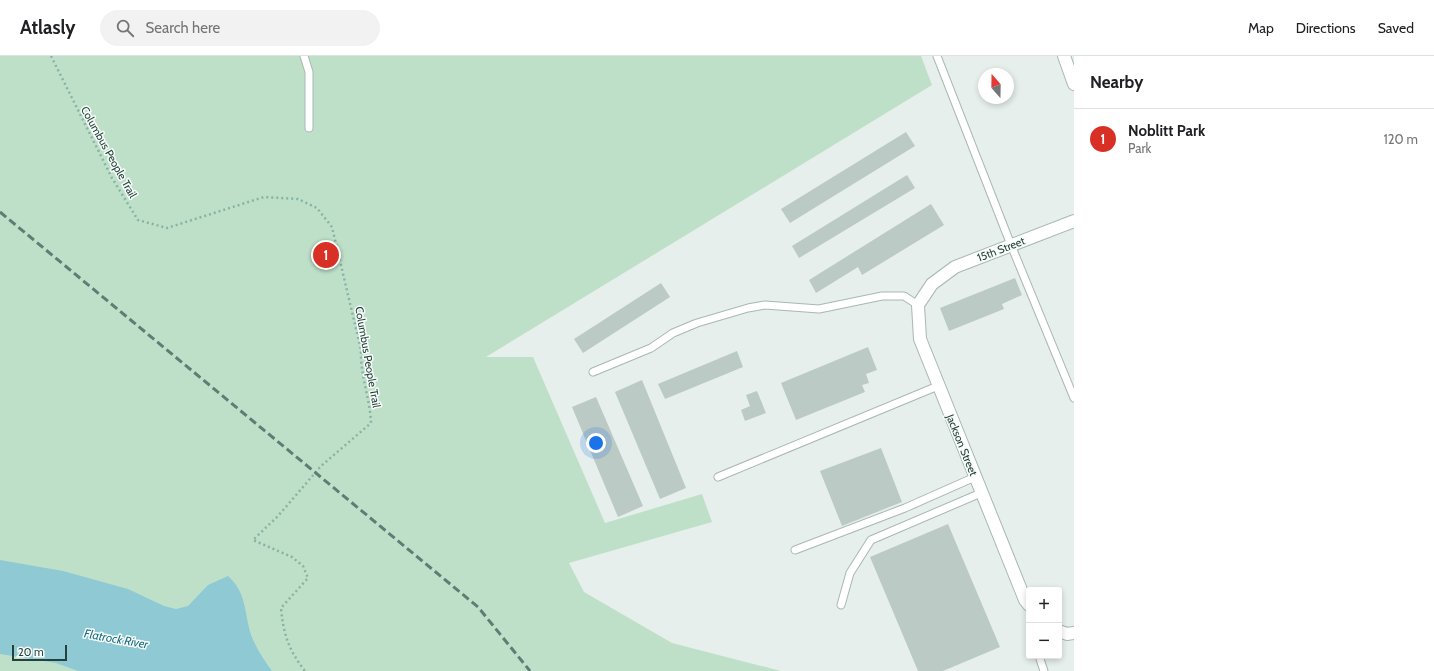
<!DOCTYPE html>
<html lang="en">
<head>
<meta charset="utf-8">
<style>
	body { margin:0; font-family:Cabin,sans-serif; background:#f2f2f2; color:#202124 }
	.controls { position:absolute; right:12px; bottom:12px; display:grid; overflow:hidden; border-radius:4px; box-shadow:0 2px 6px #0003 }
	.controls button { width:36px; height:36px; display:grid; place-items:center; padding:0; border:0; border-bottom:1px solid #e0e0e0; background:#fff; color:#202124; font:20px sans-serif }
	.compass { position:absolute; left:978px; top:12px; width:36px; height:36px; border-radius:50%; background:#fff; box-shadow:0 2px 6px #0003; rotate:340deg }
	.scale { position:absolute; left:12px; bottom:10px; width:55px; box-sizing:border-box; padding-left:4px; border:2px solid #24423a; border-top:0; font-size:11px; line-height:14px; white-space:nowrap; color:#24423a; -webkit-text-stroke:3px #f7fbf9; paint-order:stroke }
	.you { position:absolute; left:596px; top:387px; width:14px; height:14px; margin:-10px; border:3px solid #fff; border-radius:50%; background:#1a73e8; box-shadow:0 0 0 6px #1a73e833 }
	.badge { display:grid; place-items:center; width:26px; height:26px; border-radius:50%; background:#d93025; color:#fff; font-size:13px; font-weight:700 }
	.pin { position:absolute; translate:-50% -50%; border:2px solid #fff; box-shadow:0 1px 4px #0006 }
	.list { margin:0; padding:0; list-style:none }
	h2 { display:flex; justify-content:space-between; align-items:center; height:52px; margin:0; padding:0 16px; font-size:17px }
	h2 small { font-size:13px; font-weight:400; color:#757577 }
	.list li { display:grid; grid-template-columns:26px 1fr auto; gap:12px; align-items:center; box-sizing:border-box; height:60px; padding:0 16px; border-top:1px solid #e0e0e0 }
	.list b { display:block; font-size:15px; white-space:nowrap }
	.list p { margin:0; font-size:13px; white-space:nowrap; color:#757577 }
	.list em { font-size:13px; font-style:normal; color:#757577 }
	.icon { flex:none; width:22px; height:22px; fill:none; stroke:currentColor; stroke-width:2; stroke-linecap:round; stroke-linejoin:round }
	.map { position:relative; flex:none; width:1074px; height:615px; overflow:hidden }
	header { display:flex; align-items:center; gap:24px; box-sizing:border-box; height:56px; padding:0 20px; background:#fff; border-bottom:1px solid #e0e0e0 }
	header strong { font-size:19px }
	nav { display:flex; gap:22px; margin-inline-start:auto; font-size:14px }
	.search { width:280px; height:36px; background:#f2f2f2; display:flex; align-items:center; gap:10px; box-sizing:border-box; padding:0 14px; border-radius:22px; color:#757577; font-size:15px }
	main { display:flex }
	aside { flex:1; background:#fff }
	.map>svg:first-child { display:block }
	.green { fill:#bfe0c8 }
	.water { fill:#8ec9d4 }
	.building { fill:#bbcac4 }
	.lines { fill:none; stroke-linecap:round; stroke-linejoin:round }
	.service-casing { stroke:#a8b8b2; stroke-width:9 }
	.minor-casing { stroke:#a8b8b2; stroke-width:14 }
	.path { stroke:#86b3a5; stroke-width:2.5; stroke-dasharray:2 3; stroke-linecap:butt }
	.service { stroke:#fff; stroke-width:7 }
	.minor { stroke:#fff; stroke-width:12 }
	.rail { stroke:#5f7d75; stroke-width:3; stroke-dasharray:8 4; stroke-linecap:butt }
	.labels { text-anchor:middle; stroke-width:3; stroke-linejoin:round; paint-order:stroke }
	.street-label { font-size:11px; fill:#24423a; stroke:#f7fbf9 }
	.water-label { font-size:12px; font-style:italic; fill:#1c6f80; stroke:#f7fbf9 }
</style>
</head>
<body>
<header>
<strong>Atlasly</strong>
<div class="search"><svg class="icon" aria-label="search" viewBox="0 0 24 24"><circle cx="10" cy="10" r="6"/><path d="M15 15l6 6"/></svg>Search here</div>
<nav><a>Map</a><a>Directions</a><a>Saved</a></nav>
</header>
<main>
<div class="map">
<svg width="1074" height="615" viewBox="0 0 1074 615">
	<rect width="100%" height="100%" fill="#e6efeb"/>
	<polygon class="green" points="0,0 921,0 932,29 486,301 533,301 605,467 702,438 712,466 569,507 584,536 672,587 781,615 0,615"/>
	<path class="water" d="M0,504l63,11 65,18 36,17 12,3 12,-3 20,-21 20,-9c19,17 16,37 23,59 5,13 13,25 21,36h-194l-22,-8 -56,-9z"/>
	<g class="building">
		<polygon points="906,76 915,90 790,167 781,153"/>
		<polygon points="907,119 915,132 799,202 792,190"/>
		<polygon points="931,148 944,169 862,219 858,211 816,237 809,224"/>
		<polygon points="1015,222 1022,239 1002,248 1004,253 949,275 940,252"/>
		<polygon points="661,227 670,241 583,297 574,283"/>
		<polygon points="868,291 877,314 866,318 869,327 862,329 865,336 796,364 781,327"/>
		<polygon points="737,295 743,311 665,343 658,328"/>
		<polygon points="642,324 686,432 660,443 615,336"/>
		<polygon points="757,335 766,357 745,365 741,354 750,350 746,339"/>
		<polygon points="596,341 643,450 618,461 572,351"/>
		<polygon points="881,392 902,446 842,470 820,415"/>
		<polygon points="948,468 1000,591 943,615 918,615 870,501"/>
	</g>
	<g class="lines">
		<defs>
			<g id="service">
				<polyline points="304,0 309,16 309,72"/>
				<polyline points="937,0 1011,189 1074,342"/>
				<polyline points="593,316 651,292 673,277 697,267 748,252 765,249 819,253 882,240 904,240 918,249"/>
				<polyline points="718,421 938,330"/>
				<polyline points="795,494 905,452 975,421"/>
				<polyline points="841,549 850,517 871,484 981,437"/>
				<polyline points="1039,600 1044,615"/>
			</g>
			<g id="minor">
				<polyline points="1064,0 1074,28"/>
				<polyline points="1029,549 1025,544 920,283 918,249 932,228 955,211 1074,165"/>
				<polyline points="1059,575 1067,578 1074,577"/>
			</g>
		</defs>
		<use href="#service" class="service-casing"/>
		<use href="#minor" class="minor-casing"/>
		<path class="path" d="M51,0l61,122 26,42 29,8 97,-31 34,2 19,9 15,19 29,123c-1,25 9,48 10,73l-50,43 -43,50 -25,24 39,17 11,9 5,12 -27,30c2,25 8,43 24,63"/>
		<use href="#service" class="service"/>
		<use href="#minor" class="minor"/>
		<polyline class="rail" points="0,156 478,551 530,615"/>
	</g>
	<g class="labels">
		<g class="street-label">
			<text transform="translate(109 96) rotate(61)" y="4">Columbus People Trail</text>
			<text transform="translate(1001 193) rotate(-21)" y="4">15th Street</text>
			<text transform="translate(368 301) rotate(80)" y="4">Columbus People Trail</text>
			<text transform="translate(962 389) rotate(68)" y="4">Jackson Street</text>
		</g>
		<g class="water-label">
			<text transform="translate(116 583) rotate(10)" y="4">Flatrock River</text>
		</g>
	</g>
</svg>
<div class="controls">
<button>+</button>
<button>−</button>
</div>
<svg class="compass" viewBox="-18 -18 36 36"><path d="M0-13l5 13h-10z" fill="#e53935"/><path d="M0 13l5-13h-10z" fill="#757577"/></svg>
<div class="scale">20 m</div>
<div class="you"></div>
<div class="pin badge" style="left:326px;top:199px">1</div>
</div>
<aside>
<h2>Nearby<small></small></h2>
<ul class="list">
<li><span class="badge">1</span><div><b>Noblitt Park</b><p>Park</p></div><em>120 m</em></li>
</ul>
</aside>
</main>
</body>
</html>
